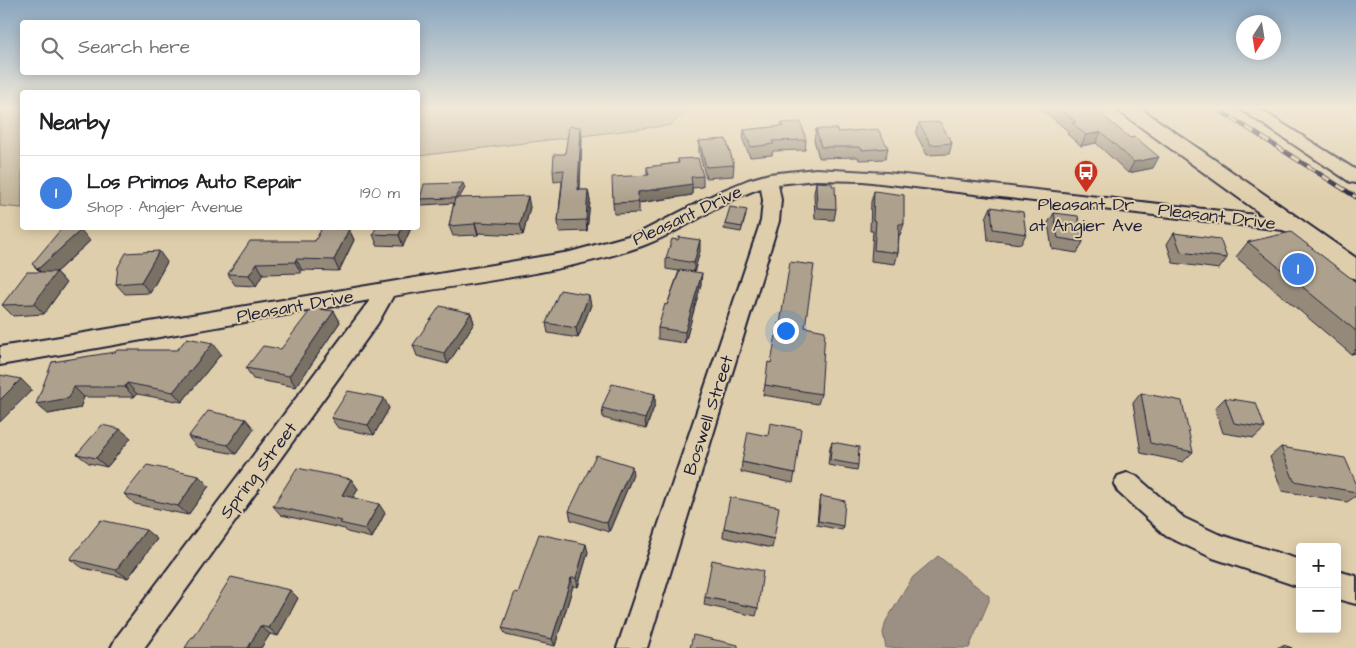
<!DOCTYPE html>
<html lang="en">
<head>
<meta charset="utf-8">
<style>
	body { margin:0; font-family:"Architects Daughter",sans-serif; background:#f6f6f6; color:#202124 }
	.controls { position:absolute; right:15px; bottom:15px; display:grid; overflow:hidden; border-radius:5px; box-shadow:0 2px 12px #0003 }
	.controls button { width:45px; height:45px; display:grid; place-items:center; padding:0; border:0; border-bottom:1px solid #e0e0e0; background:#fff; color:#202124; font:25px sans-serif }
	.compass { position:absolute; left:1236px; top:15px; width:45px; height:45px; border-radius:50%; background:#fff; box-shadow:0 2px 12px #0003; rotate:192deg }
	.you { position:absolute; left:785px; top:330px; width:18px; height:18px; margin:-12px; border:4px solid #fff; border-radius:50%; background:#1a73e8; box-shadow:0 0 0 8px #1a73e833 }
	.badge { display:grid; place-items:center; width:32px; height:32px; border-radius:50%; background:#c8321e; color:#fff; font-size:16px; font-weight:700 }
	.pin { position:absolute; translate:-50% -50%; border:2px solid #fff; box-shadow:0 1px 5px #0006 }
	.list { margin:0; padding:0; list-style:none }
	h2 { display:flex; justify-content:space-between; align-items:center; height:65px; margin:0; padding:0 20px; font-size:21px }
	h2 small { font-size:16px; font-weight:400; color:#757577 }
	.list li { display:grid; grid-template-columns:32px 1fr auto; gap:15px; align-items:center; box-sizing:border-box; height:75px; padding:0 20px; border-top:1px solid #e0e0e0 }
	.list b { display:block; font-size:19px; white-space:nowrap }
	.list p { margin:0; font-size:16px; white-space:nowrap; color:#757577 }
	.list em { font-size:16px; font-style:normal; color:#757577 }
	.icon { flex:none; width:28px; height:28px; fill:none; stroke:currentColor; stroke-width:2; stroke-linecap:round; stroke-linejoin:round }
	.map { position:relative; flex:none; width:1356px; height:648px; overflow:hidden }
	.search { position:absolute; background:#fff; box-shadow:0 2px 12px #0003; left:20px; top:20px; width:400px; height:55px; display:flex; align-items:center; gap:12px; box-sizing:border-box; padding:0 18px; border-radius:5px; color:#757577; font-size:19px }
	.panel { position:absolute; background:#fff; box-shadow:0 2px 12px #0003; left:20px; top:90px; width:400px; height:140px; border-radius:5px }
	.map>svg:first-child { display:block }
	.green { fill:#c3b59b; stroke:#726c6b }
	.water { fill:#9b9083; stroke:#6b6466 }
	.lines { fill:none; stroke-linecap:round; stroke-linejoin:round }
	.minor-casing { stroke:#22223b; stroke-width:4 }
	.major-casing { stroke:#22223b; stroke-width:4 }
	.minor { fill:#dfceab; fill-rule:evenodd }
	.major { fill:#dfceab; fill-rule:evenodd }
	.rail-casing { stroke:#22223b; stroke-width:4.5 }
	.rail { stroke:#dfceab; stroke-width:3; stroke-dasharray:9; stroke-linecap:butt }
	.wall { fill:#958a7a; stroke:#22223b }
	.shaded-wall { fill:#797163; stroke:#22223b }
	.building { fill:#ada18e; stroke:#22223b }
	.labels { text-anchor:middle; stroke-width:4; stroke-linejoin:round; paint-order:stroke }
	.poi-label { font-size:18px; fill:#22223b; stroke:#dfceab }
	.street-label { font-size:18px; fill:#22223b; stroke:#dfceab }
</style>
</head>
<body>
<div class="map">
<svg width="1356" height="648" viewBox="0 0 1356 648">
	<rect width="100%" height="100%" fill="#dfceab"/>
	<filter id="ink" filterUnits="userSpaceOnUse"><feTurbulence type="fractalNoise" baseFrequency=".02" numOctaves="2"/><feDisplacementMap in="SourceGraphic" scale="10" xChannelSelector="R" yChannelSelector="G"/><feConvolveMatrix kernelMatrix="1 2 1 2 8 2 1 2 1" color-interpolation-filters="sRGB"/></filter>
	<g filter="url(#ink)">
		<g class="green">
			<polygon points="0,108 22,108 22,208 0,206"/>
			<polygon points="418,108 689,108 671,125 418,156"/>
		</g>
		<polygon class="water" points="938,556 989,596 989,601 969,648 886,648 883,633 886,621 913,577"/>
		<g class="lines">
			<defs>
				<g id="minor">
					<polygon points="1239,108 1258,108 1356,170 1356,183 1350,182"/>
					<path d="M816,169l71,4 404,46 7,2 2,4 -2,4 -7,2 -428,-50 -47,-1 -38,4 3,16 -2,21 -132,427h-30l144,-427 2,-21 -2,-12c-42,14 -77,43 -119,58 -78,27 -167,36 -249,50l-15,27 -234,325h-33l5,-10 254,-338 -370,65v-18l570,-95 69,-19 80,-41 29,-12 21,-6z"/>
					<polygon points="1127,473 1136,476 1184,518 1218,534 1300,560 1300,587 1213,558 1166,536 1118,492 1114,484 1118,476"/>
					<polygon points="1337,571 1356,576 1356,604 1337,599"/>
				</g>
				<polygon id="major" points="1117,108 1140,108 1356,258 1356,279 1347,276 1120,112"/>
			</defs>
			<use href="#minor" class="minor-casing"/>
			<use href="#major" class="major-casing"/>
			<use href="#minor" class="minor"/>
			<use href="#major" class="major"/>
			<defs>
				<polyline id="rail" points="1216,108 1356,197"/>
			</defs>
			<use href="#rail" class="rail-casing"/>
			<use href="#rail" class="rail"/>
		</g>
		<g class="wall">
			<polygon points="1040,108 1089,108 1153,168 1128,173 1096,143 1081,146 1067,134 1068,131"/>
			<polygon points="782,123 806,140 805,150 773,151 772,155 750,157 743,140 744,130 781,126"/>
			<polygon points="919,123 952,143 949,154 927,155 916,134"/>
			<polygon points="816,129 838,132 888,148 885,159 859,160 858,157 819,158 814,140"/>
			<polygon points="582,138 580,190 588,190 590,201 587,231 559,232 558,221 562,181 554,182 553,171 565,154"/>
			<polygon points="699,141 734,165 733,176 706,178 699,152"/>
			<polygon points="678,159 703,176 703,187 692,188 692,195 639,203 639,213 614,214 613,203 647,175 647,167 678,163"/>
			<polygon points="816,182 836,209 834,220 815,219 814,193"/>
			<polygon points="465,188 459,198 530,207 523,235 478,233 478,235 453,236 449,226 454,203 422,205 420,199"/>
			<polygon points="874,191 904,224 900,235 899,235 898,253 895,264 871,261 873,231 870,231 871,202"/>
			<polygon points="991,207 1026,234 1021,244 988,240 986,218"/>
			<polygon points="1054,213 1083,242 1077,253 1052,249 1048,223"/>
			<polygon points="746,215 741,232 724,229 725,224"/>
			<polygon points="411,228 403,246 377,245 373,234"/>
			<polygon points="349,229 354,240 339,271 302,270 301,273 263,274 256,286 235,285 228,274 315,241"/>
			<polygon points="1174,233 1227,258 1219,269 1173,263 1167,244"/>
			<polygon points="90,241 56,272 66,283 44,314 13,316 2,305 40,272 32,264"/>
			<polygon points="1248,242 1356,282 1356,353 1351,354 1236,257"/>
			<polygon points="700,251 694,272 701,284 685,343 658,339 658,328 667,305 679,271 666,269 666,258"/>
			<polygon points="167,262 150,293 125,294 116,284"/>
			<polygon points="591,305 578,338 548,333 546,323"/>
			<polygon points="334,311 340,322 296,387 253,379 246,368 281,349"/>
			<polygon points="471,313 474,323 448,364 417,356 413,345"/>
			<polygon points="805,327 821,394 818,404 763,395 765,385 771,363"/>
			<polygon points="221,354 182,402 137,394 134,397 84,397 80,408 48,414 52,362"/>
			<polygon points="1141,393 1193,452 1183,462 1141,453 1133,403"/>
			<polygon points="655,394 655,404 646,429 603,418 602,408"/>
			<polygon points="1225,398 1265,428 1254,438 1223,433 1215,408"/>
			<polygon points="389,408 374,435 338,428 331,418"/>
			<polygon points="254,429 236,454 197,447 188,437"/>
			<polygon points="131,438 107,467 89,463 77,454"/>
			<polygon points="832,442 858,465 857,470 828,465 830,447"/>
			<polygon points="1281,447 1356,483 1356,496 1347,502 1282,491 1270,457"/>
			<polygon points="742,462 795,473 793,483 741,472"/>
			<polygon points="633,475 609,532 571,520 569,511"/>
			<polygon points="199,476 209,486 188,515 135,504 124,494"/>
			<polygon points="351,479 358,489 353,498 385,513 372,538 347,532 345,529 281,515 273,506"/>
			<polygon points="821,496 843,526 842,530 817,525 819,501"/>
			<polygon points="724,528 774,539 772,548 723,537"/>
			<polygon points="157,539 128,578 83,568 70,559"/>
			<polygon points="588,552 578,587 573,586 555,646 506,635 502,628 518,593"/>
			<polygon points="290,590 298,598 278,636 270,634 261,648 185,648 194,637"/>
			<polygon points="705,597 758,608 756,616 704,605"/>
			<polygon points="1283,645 1292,648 1277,648"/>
		</g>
		<g class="shaded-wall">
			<polygon points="581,127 582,138 579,201 578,190"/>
			<polygon points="1101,132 1096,143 1081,146 1086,135"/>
			<polygon points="1159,157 1153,168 1128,173 1134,162"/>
			<polygon points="463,183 465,188 456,203 455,198"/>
			<polygon points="692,184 692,195 638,203 638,192"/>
			<polygon points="588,190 590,201 587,231 586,220"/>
			<polygon points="528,196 530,207 523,235 520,224"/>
			<polygon points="475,222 478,233 478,235 475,224"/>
			<polygon points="402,228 411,228 403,246 399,235"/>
			<polygon points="349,229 354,240 339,271 334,260"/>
			<polygon points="81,230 90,241 56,272 66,283 44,314 34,304 48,280 38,269"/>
			<polygon points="700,240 700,251 694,273 694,263"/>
			<polygon points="159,251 167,262 150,293 141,282"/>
			<polygon points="296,259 302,270 301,273 295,262"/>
			<polygon points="257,263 263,274 256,286 249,275"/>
			<polygon points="702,273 701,284 685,343 685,332"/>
			<polygon points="589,295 591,305 578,338 576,328"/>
			<polygon points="334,311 340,322 296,387 289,376"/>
			<polygon points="471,313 474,323 448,364 444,353"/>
			<polygon points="213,343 221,354 182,402 173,392"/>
			<polygon points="1356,349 1356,353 1351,354"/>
			<polygon points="21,379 32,390 0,422 0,400"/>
			<polygon points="127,383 137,394 134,397 125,387"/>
			<polygon points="74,387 84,397 80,408 48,414 36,404"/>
			<polygon points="655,394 655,404 646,429 645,419"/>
			<polygon points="384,398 389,408 374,435 368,425"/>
			<polygon points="246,419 254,429 236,454 228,445"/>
			<polygon points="120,429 131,438 107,467 96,458"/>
			<polygon points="632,466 633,475 609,532 607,523"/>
			<polygon points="199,476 209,486 188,515 178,506"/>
			<polygon points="351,479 358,489 349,505 342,495"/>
			<polygon points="379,504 385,513 372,538 365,529"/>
			<polygon points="146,530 157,539 128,578 116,570"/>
			<polygon points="586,544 588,552 578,587 576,578"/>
			<polygon points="571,578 573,586 555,646 552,639"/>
			<polygon points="290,590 298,598 278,636 269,628"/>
			<polygon points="260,626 270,634 261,648 248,648"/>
		</g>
		<g class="building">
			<polygon points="1058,108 1089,108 1093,111 1095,109 1130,138 1135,137 1159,157 1134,162 1101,132 1086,135 1072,123 1076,122"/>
			<polygon points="801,122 806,140 772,141 774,144 751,147 744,130 783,126 782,123"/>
			<polygon points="940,122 952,143 931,145 919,123"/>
			<polygon points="569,126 581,127 578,190 588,190 586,220 558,221 564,170 553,171 554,154 565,154"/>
			<polygon points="816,129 837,129 838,132 878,129 888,148 862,150 860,147 821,147"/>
			<polygon points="726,139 734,165 706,167 699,141"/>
			<polygon points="698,158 703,176 691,177 692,184 638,192 638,202 613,203 612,177 649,175 647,167 679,163 678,159"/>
			<polygon points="816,182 832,183 832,186 835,186 836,209 817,208"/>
			<polygon points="463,183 455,198 420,199 424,184"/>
			<polygon points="874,191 904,195 904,224 899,224 898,253 874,250 876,221 873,220"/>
			<polygon points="528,196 520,224 475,222 475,224 449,226 455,198"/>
			<polygon points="730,207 747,210 742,227 725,224"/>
			<polygon points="991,207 1023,212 1026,234 993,229"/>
			<polygon points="1054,213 1078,216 1083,242 1058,238"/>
			<polygon points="62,228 81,230 38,269 32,264"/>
			<polygon points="322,228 349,229 334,260 296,259 295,262 257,263 249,275 228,274 250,241 315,241"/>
			<polygon points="376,228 402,228 399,235 373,234"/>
			<polygon points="1291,232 1356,282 1356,331 1248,242"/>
			<polygon points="1174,233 1220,239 1227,258 1181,252"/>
			<polygon points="679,237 700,240 694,263 666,258 672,239 678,240"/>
			<polygon points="159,251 141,282 116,284 118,267 126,253"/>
			<polygon points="790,262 814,265 805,327 825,331 821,394 765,385 768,362 771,363 778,323 780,324"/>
			<polygon points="680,270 702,273 685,332 658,328 665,304 667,305"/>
			<polygon points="27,272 56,272 34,304 2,305"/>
			<polygon points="560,290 589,295 576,328 546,323"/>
			<polygon points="440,306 471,313 444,353 413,345"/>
			<polygon points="312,308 334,311 289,376 246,368 263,346 281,349"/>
			<polygon points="187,338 213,343 173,392 127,383 125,387 74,387 69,398 36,404 52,362 115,352 117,350 177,350"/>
			<polygon points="0,375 21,379 0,400"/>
			<polygon points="612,384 655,394 645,419 602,408"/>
			<polygon points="348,391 384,398 368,425 331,418"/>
			<polygon points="1141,393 1182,401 1193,452 1150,443"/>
			<polygon points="1225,398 1256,403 1265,428 1234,423"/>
			<polygon points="208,411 246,419 228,445 188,437"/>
			<polygon points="770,423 801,429 795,473 742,462 748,432 768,436"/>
			<polygon points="102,425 120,429 96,458 77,454"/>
			<polygon points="832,442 859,447 858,465 830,460"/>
			<polygon points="1281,447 1345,458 1356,483 1356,492 1294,481"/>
			<polygon points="596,455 632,466 607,523 569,511"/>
			<polygon points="147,465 199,476 178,506 124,494"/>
			<polygon points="297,468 351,479 342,495 379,504 365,529 340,523 342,521 273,506"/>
			<polygon points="821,496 845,501 843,526 818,521"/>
			<polygon points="730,497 779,507 774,539 724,528"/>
			<polygon points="101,520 146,530 116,570 70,559"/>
			<polygon points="539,534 586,544 576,578 571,578 552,639 502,628 515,592 518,593"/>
			<polygon points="712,560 763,571 758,608 705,597"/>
			<polygon points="231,577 290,590 269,628 260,626 248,648 185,648 192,637 194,637"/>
			<polygon points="693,635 738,645 738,648 690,648"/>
			<polygon points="1283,645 1292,648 1283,648"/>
		</g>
	</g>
	<linearGradient id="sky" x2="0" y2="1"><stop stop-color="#89a6c0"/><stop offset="0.54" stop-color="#f1e9d9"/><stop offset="1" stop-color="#f1e9d9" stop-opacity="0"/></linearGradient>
	<rect width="1356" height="199" fill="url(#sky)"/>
	<defs>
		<symbol id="bus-pin" viewBox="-11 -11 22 30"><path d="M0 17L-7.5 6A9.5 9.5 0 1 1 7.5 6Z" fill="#c8321e" stroke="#dfceab"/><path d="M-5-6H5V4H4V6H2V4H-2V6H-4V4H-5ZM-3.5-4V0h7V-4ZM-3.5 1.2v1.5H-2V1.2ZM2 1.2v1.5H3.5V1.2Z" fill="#fff"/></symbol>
	</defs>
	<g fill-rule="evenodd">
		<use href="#bus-pin" x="1072" y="158" width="28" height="38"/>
	</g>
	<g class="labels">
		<g class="poi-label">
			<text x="1086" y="210">Pleasant Dr<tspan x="1086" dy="21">at Angier Ave</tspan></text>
		</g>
		<g class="street-label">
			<text transform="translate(687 215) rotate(-25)" y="6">Pleasant Drive</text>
			<text transform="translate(1217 216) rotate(7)" y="6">Pleasant Drive</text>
			<text transform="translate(295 306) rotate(-10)" y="6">Pleasant Drive</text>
			<text transform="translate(708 415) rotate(-72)" y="6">Boswell Street</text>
			<text transform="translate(258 470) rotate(-53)" y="6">Spring Street</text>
		</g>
	</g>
</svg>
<div class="controls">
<button>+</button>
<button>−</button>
</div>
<svg class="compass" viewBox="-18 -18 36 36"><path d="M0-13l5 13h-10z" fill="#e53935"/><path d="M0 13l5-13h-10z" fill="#757577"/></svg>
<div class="you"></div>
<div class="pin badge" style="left:1298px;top:269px;background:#3f7fe0">1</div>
<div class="search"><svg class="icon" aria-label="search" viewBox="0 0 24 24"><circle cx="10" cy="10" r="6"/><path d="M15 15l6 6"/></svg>Search here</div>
<section class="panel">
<h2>Nearby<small></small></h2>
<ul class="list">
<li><span class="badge" style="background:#3f7fe0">1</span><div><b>Los Primos Auto Repair</b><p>Shop · Angier Avenue</p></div><em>190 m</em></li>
</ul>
</section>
</div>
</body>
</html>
